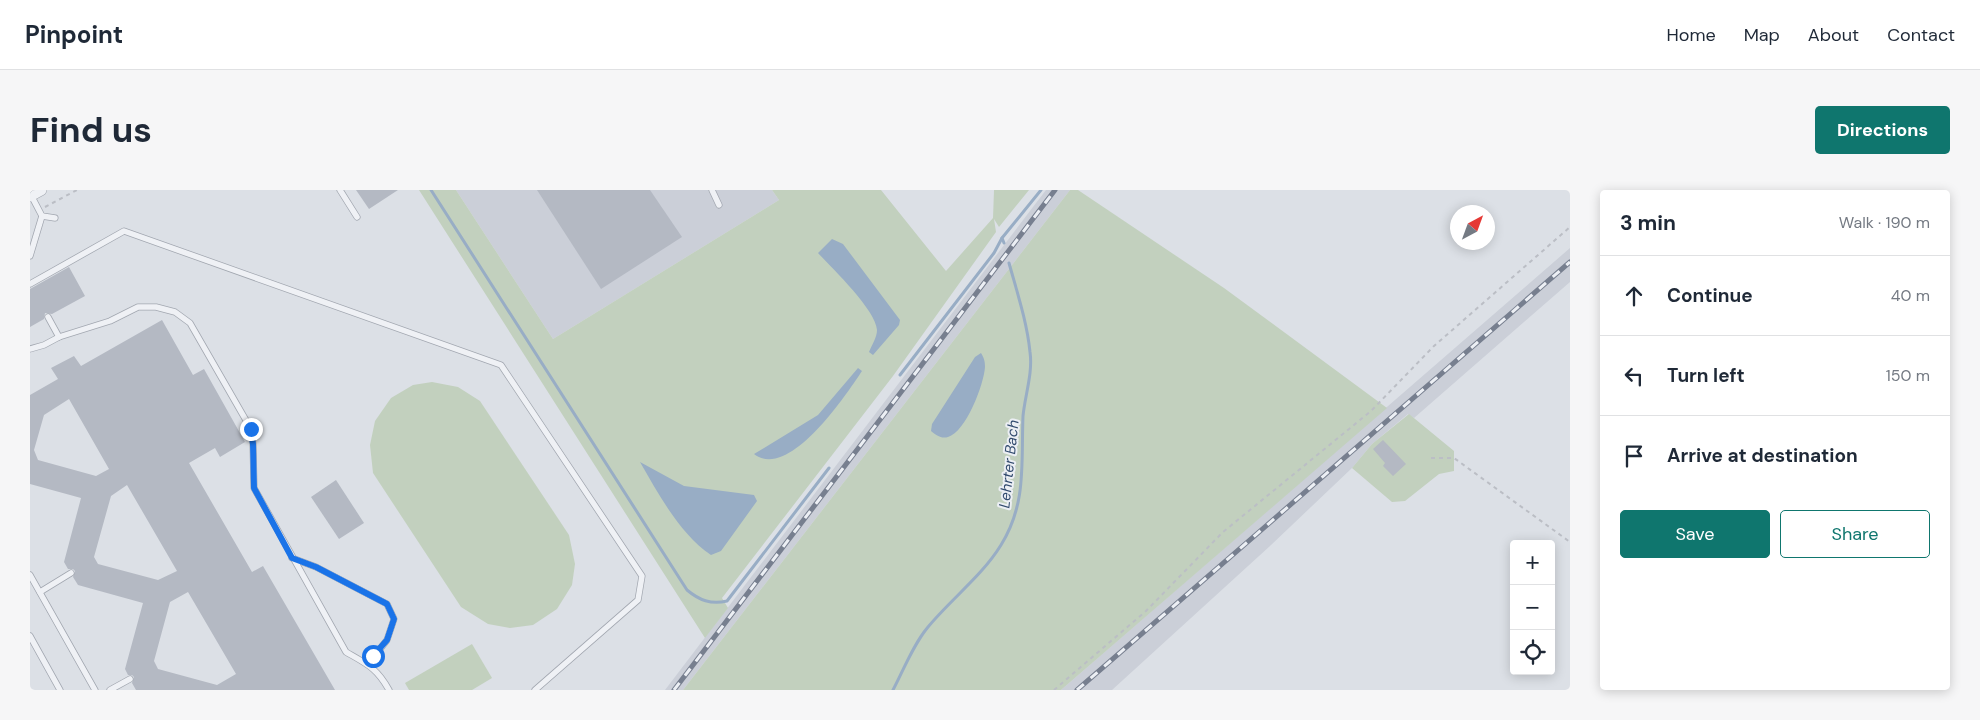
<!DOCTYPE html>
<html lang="en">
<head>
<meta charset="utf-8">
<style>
	body { margin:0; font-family:"DM Sans",sans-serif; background:#f6f6f7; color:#1f2937 }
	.controls { position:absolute; right:15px; bottom:15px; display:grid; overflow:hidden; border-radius:5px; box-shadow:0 2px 12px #0003 }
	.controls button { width:45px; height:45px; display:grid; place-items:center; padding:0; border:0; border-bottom:1px solid #e0e1e3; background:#fff; color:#1f2937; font:25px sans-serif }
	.compass { position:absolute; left:1420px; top:15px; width:45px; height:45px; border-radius:50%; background:#fff; box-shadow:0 2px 12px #0003; rotate:41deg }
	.stop { position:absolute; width:15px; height:15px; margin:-11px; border:4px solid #1a73e8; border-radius:50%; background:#fff }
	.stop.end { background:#1a73e8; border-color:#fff; box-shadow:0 1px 5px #0008 }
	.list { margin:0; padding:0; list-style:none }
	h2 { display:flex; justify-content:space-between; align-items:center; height:65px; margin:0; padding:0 20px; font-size:21px }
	h2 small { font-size:16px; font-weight:400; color:#747a83 }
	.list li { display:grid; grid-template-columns:32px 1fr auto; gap:15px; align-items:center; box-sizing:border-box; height:80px; padding:0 20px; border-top:1px solid #e0e1e3 }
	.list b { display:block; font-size:19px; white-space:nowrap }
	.list em { font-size:16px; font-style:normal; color:#747a83 }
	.actions { display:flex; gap:10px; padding:15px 20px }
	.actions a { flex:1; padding:11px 0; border:1px solid #0f766e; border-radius:5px; text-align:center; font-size:18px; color:#0f766e }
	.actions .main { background:#0f766e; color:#fff }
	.icon { flex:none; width:28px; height:28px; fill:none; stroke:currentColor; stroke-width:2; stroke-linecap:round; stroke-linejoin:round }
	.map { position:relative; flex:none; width:1540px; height:500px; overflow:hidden; border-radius:5px }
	header { display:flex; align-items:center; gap:30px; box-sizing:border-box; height:70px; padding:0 25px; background:#fff; border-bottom:1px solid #e0e1e3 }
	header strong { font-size:24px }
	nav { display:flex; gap:28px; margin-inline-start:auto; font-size:18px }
	.intro { display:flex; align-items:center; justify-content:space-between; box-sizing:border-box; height:120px; padding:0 30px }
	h1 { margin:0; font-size:35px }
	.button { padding:12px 22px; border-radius:5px; background:#0f766e; color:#fff; font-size:18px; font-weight:700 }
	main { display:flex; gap:30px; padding:0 30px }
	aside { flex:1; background:#fff; border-radius:5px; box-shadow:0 2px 12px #0003 }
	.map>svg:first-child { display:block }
	.built { fill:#cbcfd8 }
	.green { fill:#c2d0be }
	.water { fill:#98adc5 }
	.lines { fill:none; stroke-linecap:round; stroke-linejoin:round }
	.stream { stroke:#98adc5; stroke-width:3 }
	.building { fill:#b4b9c3; fill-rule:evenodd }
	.service-casing { stroke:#a2a7b0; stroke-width:7 }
	.minor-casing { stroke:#a2a7b0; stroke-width:12 }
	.path { stroke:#bbbec5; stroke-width:2; stroke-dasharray:4 4; stroke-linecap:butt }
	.service { stroke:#eff1f5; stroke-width:5.5 }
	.minor { stroke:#eff1f5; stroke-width:11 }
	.rail-casing { stroke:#777f8f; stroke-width:5 }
	.rail { stroke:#eceff4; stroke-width:3; stroke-dasharray:9; stroke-linecap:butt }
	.route { stroke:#1a73e8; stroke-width:6 }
	.labels { text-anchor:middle; stroke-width:4; stroke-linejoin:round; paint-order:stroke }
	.water-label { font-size:15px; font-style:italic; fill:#324b6e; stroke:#eceff4 }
</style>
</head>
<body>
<header>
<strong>Pinpoint</strong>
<nav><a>Home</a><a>Map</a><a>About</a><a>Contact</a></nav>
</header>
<div class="intro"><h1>Find us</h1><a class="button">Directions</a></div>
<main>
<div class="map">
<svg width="1540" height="500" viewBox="0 0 1540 500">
	<rect width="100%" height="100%" fill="#dce0e6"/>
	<g class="built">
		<polygon points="426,0 742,0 749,10 523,149"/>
		<polygon points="1016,0 1040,0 653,500 635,500"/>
		<polygon points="1540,58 1540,92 1384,228 1378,224 1342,254 1322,278 1240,356 1082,500 1031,500"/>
	</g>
	<g class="green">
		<polygon points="389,0 426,0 523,149 749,10 742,0 851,0 916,81 963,28 964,0 999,0 969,37 964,29 966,42 863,186 692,408 698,418 675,448"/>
		<polygon points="1040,0 1048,0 1194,98 1357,218 1031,500 653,500"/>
		<polygon points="402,192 428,197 450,211 539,345 545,374 542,395 527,419 503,435 480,438 458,434 431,417 343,283 340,255 345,231 361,208 383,195"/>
		<polygon points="1379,224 1424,261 1424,281 1409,284 1375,311 1362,312 1322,278 1342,254"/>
		<polygon points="442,454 462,488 442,500 379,500 375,493"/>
	</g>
	<g class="water">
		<path d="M802,49l11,5 57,76 -1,5 -26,30 -4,-3c3,-7 8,-15 8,-22 -1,-20 -45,-62 -59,-77z"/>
		<path d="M951,163c3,5 4,8 4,14 -1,17 -19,65 -37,70 -7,2 -12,-2 -17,-6l1,-7 43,-67z"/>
		<path d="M828,178l4,3c-16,24 -73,110 -108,83l64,-39z"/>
		<path d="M610,272l44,24 70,9 3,6 -36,50 -10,4c-31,-21 -52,-60 -71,-93z"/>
	</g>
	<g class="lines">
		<g class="stream">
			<path d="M401,0l256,400c12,10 24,15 40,11l102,-133"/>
			<polyline points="974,53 972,48 1011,0"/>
			<polyline points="870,185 964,63 972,48"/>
			<path d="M863,500c11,-21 20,-45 35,-63 23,-28 54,-51 73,-82 26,-42 20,-82 22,-129 2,-21 10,-43 7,-64 -3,-30 -13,-60 -21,-89"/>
		</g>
	</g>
	<g class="building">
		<polygon points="326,0 368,0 339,19"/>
		<polygon points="507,0 620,0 652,47 571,99"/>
		<polygon points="39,77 55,106 22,124 15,123 14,129 0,137 0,99"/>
		<path d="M132,130l31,55 11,-6 41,73 -25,15 -5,-9 -26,15 63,109 11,-6 72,124h-199l-4,-7 2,-6 -2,-2h-4l-3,-6 18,-66 -65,-18 -5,-8 2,-6 -2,-2h-5l-4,-7 17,-64 -51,-14v-89l28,-16 -7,-11 23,-12 7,10zM39,209l40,70 -13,7 -58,-16 -4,-10 10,-35zM97,295l50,86 -19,9 -60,-16 -4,-7 17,-61zM158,402l48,82 -19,11 -59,-16 -4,-8 16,-59z"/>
		<polygon points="1353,250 1376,274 1363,286 1353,276 1355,273 1343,259"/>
		<polygon points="306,290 334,333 309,349 281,307"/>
	</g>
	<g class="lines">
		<defs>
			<g id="service">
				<polyline points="310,0 327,27"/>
				<polyline points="682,0 689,15"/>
				<polyline points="1,5 12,26 25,28"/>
				<polyline points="0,66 12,26"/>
				<polyline points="0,94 94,41 471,175 612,386 608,410 505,500"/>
				<polyline points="18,127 29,147"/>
				<path d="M0,159l14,-4 15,-8 51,-16 28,-14h18l19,5 15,11 61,106 2,15 1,44 92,164c21,12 31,16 43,38"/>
				<polyline points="262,368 286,377 357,414 364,429 357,450 338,474"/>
				<polyline points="0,385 65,500"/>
				<polyline points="10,402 41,383"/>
				<polyline points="0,446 30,500"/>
				<polyline points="80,500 100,489"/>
			</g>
			<polyline id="minor" points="0,6 11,0"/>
		</defs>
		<use href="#service" class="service-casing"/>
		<use href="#minor" class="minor-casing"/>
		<g class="path">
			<polyline points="15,17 47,0"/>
			<polyline points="1401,268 1424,268 1540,352"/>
			<polyline points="1024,500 1116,421 1193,342 1341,221 1404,156 1540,37"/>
		</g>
		<use href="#service" class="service"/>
		<use href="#minor" class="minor"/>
		<defs>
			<g id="rail">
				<polyline points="644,500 1025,0"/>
				<polyline points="1047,500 1540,72"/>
			</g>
		</defs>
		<use href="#rail" class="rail-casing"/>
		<use href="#rail" class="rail"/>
	</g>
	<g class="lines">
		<polyline class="route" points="221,239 223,254 224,298 262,368 286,377 357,414 364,429 357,450 343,466"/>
	</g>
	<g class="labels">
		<g class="water-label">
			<text transform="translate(979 274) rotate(-84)" y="5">Lehrter Bach</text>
		</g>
	</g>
</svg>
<div class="controls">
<button>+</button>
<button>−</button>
<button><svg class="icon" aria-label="locate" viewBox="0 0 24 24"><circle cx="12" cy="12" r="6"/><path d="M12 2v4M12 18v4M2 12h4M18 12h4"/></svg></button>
</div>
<svg class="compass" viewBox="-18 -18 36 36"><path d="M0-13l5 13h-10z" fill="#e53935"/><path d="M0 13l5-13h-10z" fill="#747a83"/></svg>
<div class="stop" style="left:343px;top:466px"></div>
<div class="stop end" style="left:221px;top:239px"></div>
</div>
<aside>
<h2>3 min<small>Walk · 190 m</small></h2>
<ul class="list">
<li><svg class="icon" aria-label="ahead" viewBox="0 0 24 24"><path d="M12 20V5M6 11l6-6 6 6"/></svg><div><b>Continue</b></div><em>40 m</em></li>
<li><svg class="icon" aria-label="left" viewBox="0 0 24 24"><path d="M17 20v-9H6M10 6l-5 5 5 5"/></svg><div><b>Turn left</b></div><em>150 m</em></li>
<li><svg class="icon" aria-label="arrive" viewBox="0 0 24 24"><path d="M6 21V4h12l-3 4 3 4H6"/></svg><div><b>Arrive at destination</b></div></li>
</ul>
<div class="actions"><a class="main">Save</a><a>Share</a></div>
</aside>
</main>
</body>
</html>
